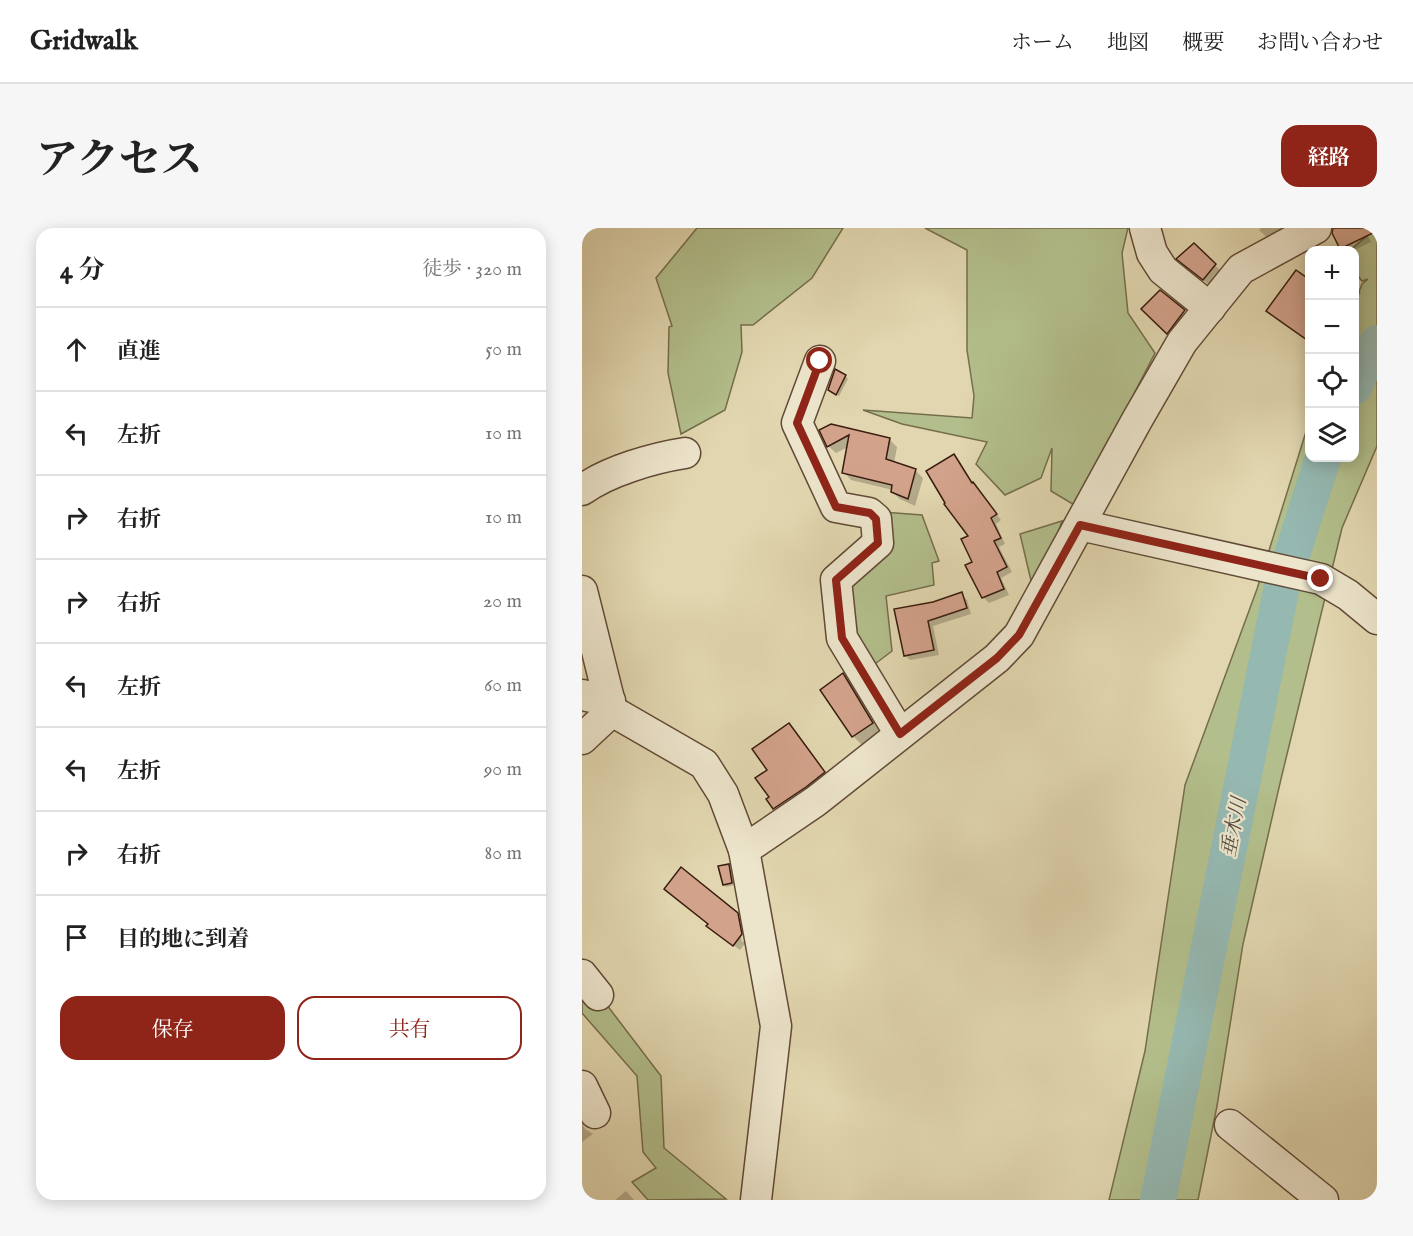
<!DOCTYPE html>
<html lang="ja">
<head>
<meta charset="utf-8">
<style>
	body { margin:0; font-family:"IM FELL English","Noto Serif JP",serif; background:#f6f6f6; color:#222 }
	.controls { position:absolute; right:18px; top:18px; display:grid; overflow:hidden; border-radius:12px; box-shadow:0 3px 15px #0003 }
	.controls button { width:54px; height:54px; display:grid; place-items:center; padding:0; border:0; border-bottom:2px solid #e0e0e0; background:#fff; color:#222; font:30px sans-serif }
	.stop { position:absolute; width:18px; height:18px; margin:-14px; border:4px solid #8f2418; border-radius:50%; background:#fff }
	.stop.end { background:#8f2418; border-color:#fff; box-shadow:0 2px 6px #0008 }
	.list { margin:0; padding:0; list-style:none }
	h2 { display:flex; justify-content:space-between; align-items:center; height:78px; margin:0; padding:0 24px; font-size:26px }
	h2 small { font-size:20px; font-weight:400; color:#767676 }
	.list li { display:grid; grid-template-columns:39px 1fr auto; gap:18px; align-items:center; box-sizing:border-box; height:84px; padding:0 24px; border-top:2px solid #e0e0e0 }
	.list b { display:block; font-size:22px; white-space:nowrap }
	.list em { font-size:20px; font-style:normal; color:#767676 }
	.actions { display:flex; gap:12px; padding:18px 24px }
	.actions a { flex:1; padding:14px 0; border:2px solid #8f2418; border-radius:18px; text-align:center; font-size:21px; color:#8f2418 }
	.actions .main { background:#8f2418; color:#fff }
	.icon { flex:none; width:33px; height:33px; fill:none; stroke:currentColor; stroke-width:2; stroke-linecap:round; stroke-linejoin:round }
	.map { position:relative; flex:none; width:795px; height:972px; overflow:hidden; border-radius:18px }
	header { display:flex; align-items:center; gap:36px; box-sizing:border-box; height:84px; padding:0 30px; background:#fff; border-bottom:2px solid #e0e0e0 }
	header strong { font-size:28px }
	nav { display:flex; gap:33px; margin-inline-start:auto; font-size:21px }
	.intro { display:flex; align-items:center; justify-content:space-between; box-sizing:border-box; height:144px; padding:0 36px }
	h1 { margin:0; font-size:42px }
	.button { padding:15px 27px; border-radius:18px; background:#8f2418; color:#fff; font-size:21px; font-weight:700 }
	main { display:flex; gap:36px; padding:0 36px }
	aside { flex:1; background:#fff; border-radius:18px; box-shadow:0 3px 15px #0003 }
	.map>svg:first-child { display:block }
	.green { fill:#b2be8b; stroke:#756d4c; stroke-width:1.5 }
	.shadow { fill:#0003 }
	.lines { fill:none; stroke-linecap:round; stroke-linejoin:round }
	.river { stroke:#95b8b1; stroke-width:36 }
	.building { fill:#d3a28b; stroke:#381c0e; stroke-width:1.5 }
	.minor-casing { stroke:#624a36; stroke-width:33 }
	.minor { stroke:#ece4cb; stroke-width:30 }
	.route { stroke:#8f2418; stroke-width:8 }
	.labels { text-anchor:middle; stroke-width:4.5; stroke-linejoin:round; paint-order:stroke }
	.water-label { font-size:20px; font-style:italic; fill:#544b3f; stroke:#ece4cb }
</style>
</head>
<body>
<header>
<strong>Gridwalk</strong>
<nav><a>ホーム</a><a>地図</a><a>概要</a><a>お問い合わせ</a></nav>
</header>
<div class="intro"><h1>アクセス</h1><a class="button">経路</a></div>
<main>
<aside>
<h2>4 分<small>徒歩 · 320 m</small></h2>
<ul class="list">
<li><svg class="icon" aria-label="ahead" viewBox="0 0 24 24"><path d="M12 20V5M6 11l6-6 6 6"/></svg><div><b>直進</b></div><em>50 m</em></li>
<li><svg class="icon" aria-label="left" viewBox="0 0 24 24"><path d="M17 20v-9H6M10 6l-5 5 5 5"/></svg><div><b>左折</b></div><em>10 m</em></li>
<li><svg class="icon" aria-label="right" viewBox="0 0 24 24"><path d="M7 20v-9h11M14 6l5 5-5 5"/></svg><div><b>右折</b></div><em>10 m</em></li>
<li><svg class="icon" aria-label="right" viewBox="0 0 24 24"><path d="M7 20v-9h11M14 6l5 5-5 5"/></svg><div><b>右折</b></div><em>20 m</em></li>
<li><svg class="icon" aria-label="left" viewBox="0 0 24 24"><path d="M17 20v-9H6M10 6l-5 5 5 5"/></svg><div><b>左折</b></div><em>60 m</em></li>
<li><svg class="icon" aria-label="left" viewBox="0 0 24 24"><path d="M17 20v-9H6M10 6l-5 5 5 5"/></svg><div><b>左折</b></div><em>90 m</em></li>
<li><svg class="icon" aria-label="right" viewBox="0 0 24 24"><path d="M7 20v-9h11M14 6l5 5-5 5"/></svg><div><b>右折</b></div><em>80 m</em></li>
<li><svg class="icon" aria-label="arrive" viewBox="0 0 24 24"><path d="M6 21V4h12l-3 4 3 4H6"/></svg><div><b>目的地に到着</b></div></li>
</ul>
<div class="actions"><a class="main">保存</a><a>共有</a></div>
</aside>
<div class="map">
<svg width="795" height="972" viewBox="0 0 795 972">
	<rect width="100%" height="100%" fill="#e1d6af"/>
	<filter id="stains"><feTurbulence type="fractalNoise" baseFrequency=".00333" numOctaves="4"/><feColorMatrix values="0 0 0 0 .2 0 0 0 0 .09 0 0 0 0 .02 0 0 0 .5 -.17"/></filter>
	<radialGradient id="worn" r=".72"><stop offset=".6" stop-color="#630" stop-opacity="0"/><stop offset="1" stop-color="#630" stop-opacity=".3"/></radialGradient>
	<g class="green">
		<polygon points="115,0 261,0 230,50 171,97 159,97 160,124 143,182 99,206 86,145 87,99 90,98 74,50"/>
		<polygon points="343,0 546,0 540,25 546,85 573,125 494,278 469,263 470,220 459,250 423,267 394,236 405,214 320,196 281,182 390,190 392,168 385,122 385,22"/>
		<polygon points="795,0 795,218 760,300 699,551 661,716 635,878 616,972 527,972 563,823 603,557 675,361 727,194 728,230 772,230 773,75 780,56 786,51 780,53 773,44 772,22 768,22"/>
		<polygon points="300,284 340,287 357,333 350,335 352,357 304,368 310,423 289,439 266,399 254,352"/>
		<polygon points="480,293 464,338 450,357 438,306"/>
		<polygon points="0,750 18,768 79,848 82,920 144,971 66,972 50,954 74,940 61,924 55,848 0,785"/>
	</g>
	<g class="shadow">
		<polygon points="679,0 709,0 689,13 677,2"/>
		<polygon points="752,0 782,0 789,14 772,22 762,22 759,20"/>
		<polygon points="612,17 639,43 627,57 602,36"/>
		<polygon points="728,54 728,115 695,92 686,83"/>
		<polygon points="772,59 779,65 772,74"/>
		<polygon points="578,64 608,89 591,111 562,81"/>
		<polygon points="263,148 266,151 257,168 250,164 247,162"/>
		<polygon points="239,203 308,212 315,219 312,235 333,242 341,250 333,278 318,271 310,264 311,262 269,252 262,244 266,219 254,225 246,218"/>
		<polygon points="372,228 378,234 391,256 419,292 414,296 423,316 417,319 430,344 419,350 427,367 407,375 401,369 392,335 389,308"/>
		<polygon points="379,366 385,372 389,386 351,398 357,427 328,432 323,427 351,375"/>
		<polygon points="261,447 270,456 299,504 280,517 271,508"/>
		<polygon points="209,499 244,547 195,583 186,571 189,569 187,542"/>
		<polygon points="146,637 149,640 152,657 144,659 142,656"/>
		<polygon points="155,686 160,714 163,713 158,690 161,693 165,713 158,722 132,703 127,696"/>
		<polygon points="0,895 3,901 11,906 0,914"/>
		<polygon points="44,963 52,972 33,972"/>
	</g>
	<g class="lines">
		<g class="river">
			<polyline points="772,159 783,135 795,115"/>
			<polyline points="576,972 700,358 741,230"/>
		</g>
	</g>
	<g class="building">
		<polygon points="751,0 795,0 795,3 758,21 750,5"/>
		<polygon points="612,15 634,36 621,52 594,31"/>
		<polygon points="714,42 728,52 728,114 684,83"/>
		<polygon points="578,62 603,82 585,106 559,81"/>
		<polygon points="253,141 264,147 254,167 246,162"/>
		<polygon points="249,196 308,210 304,231 334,241 326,271 309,264 310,257 260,245 267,207 245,219 237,202"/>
		<polygon points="372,226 390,255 391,254 415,286 409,290 419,310 412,313 425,339 415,344 422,361 400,370 383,337 390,334 379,311 386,308 362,276 363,275 344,243"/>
		<polygon points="380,364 385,380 346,393 352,422 322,428 312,381 351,374"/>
		<polygon points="261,445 291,495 270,509 238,462"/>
		<polygon points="207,495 243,544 224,559 191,581 184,571 187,569 173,550 185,542 170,521"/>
		<polygon points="147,636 150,655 141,657 136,638"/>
		<polygon points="99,639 156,685 160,706 151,718 124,698 126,696 82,661"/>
	</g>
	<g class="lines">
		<defs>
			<g id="minor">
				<polyline points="563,0 570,25 581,42 628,80"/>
				<polyline points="238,133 215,195 254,279 287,285 294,291 296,315 254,352 260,410 318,506"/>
				<path d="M0,262c26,-19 71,-32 103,-37"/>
				<polyline points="498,297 739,351 766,367 795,391"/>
				<polyline points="0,363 30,483 122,536 141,566 162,622 194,798 174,972"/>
				<polyline points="0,467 28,473"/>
				<polyline points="0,511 30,483"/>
				<polyline points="162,622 234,573 415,430 437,407 555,192 600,114 659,41 734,0"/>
				<polyline points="0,747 16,767"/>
				<polyline points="0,858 13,885"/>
				<polyline points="648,897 741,972"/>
			</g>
		</defs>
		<use href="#minor" class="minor-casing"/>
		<use href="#minor" class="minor"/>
	</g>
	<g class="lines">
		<polyline class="route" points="238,133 215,195 254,279 288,285 294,291 296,315 254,352 260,410 318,506 415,430 437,407 498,297 739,351"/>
	</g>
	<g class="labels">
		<g class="water-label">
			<text transform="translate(651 599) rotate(-79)" y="7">垂木川</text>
		</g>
	</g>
	<rect width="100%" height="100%" filter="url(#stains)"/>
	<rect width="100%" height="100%" fill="url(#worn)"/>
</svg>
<div class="controls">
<button>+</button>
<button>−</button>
<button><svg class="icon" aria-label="locate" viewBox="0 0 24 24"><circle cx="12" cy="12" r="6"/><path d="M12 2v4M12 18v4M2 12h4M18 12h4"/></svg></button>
<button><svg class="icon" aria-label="layers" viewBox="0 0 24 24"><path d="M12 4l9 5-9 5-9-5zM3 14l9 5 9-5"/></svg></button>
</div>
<div class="stop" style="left:238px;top:133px"></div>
<div class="stop end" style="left:739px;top:351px"></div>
</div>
</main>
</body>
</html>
